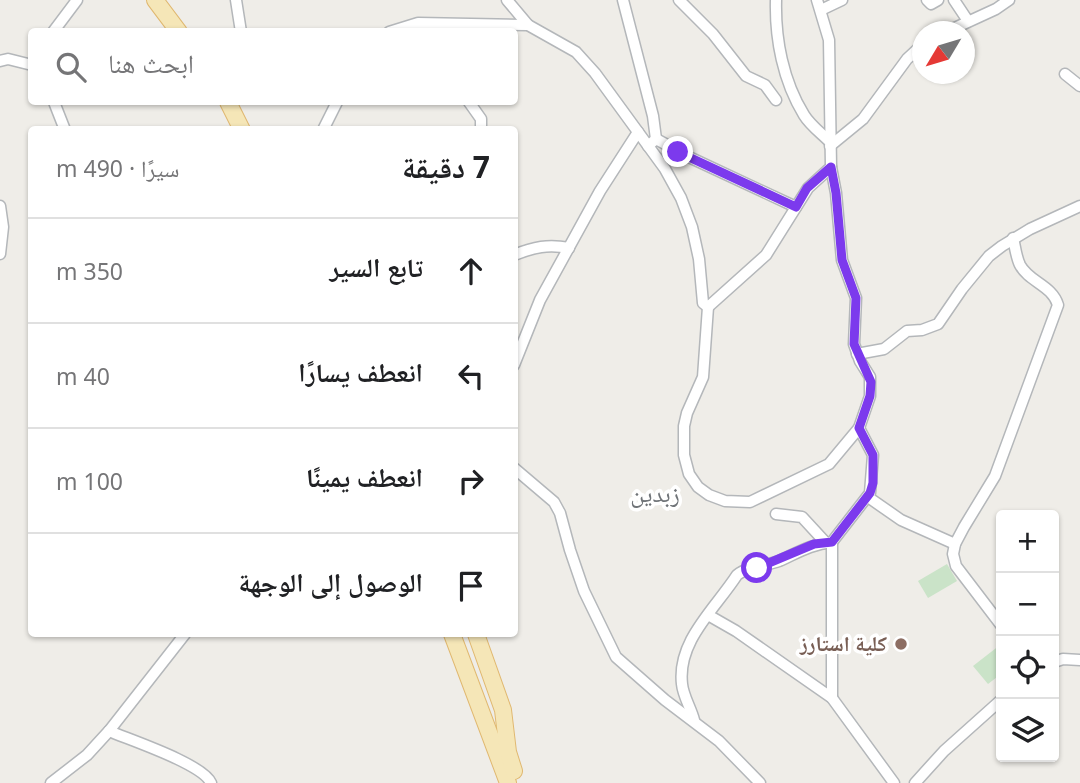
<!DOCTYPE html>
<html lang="ar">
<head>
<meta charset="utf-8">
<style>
	body { margin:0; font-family:"Noto Sans","Noto Naskh Arabic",sans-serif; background:#f2f2f2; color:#202124; direction:rtl }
	.controls { position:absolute; right:21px; bottom:21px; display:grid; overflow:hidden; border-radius:7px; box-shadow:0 2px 5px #0004 }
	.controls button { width:63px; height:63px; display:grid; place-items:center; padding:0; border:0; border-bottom:2px solid #e0e0e0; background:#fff; color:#202124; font:35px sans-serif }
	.compass { position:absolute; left:912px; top:21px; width:63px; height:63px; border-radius:50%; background:#fff; box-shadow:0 2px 5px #0004; rotate:232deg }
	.stop { position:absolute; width:21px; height:21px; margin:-16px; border:5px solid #7c3aed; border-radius:50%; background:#fff }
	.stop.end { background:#7c3aed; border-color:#fff; box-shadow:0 2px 7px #0008 }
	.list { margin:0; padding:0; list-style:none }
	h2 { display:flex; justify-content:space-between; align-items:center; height:91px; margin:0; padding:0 28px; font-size:30px }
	h2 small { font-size:23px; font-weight:400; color:#757577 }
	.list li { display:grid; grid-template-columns:46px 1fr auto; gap:21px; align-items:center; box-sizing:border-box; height:105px; padding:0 28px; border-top:2px solid #e0e0e0 }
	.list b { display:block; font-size:26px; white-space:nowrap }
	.list em { font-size:23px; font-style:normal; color:#757577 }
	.icon { flex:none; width:38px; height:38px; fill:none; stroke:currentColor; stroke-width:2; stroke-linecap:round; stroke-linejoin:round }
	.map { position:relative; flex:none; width:1080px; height:783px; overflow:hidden; direction:ltr }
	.search { position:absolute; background:#fff; box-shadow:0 2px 5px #0004; left:28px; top:28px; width:490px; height:77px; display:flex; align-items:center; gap:18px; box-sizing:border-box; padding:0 24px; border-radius:7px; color:#757577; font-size:26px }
	.panel { position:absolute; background:#fff; box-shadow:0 2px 5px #0004; left:28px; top:126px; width:490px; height:511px; border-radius:7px; direction:rtl }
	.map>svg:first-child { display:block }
	.green { fill:#cae3c8 }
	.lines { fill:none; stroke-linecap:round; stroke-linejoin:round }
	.street-casing { stroke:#b4b7ba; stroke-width:13 }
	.primary-casing { stroke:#e0b870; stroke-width:18 }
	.street { stroke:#fff; stroke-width:10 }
	.primary { stroke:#f5e6b7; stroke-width:16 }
	.route { stroke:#7c3aed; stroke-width:9 }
	.education-dot { fill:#8d6e63; stroke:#fff; stroke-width:2.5 }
	.labels { text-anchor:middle; stroke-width:7; stroke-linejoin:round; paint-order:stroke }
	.education-label { font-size:21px; font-weight:bold; fill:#785e54; stroke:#fff; text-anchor:end }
	.quarter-label { font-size:24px; fill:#707478; stroke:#fff }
</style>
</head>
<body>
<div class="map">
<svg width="1080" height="783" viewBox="0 0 1080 783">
	<rect width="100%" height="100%" fill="#efede8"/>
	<g class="green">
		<polygon points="947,564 957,581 928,598 918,581"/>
		<polygon points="1000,645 1001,674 988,684 973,666"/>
	</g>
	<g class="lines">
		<defs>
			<g id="street">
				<polyline points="236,0 241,32"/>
				<polyline points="507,0 528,25"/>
				<polyline points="623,0 653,116 656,139"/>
				<polyline points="679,0 713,34 746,76 765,85 776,100"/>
				<path d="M776,0c-1,39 7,81 28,115 6,10 17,18 26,27"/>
				<polyline points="927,0 931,4 938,0"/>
				<polyline points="954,0 968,21"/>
				<polyline points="821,10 842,0"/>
				<polyline points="53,32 77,0"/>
				<polyline points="389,32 418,23 528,25 576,52 595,73 665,169 681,198 692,227 699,259 703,303 708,307 766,255 808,188 831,167 829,40 817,0"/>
				<polyline points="946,32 996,9 1009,0"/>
				<polyline points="0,61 8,59 32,65"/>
				<polyline points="1065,74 1080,86"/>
				<polyline points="54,102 65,130"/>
				<polyline points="469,102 481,119 481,130"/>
				<polyline points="323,130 337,102"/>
				<polyline points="648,146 656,139 691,158 796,207"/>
				<polyline points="830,146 863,119 907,59 922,45"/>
				<polyline points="0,206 3,227 0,254"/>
				<path d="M514,255c20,-8 34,-11 55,-7"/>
				<polyline points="708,307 703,377 687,413 684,426 684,455 689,474 698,487 709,495 725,501 750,502 829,464 859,428 870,396 870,377 860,361 854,344 856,298 842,260 836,193 831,167"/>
				<polyline points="857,354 884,349 907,331 922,330 938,324 962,289 989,256 1002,246 1030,229 1080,206"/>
				<polyline points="514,365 540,300 600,191 638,132"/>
				<polyline points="514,468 554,502 560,513 570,550 584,591 616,657 665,700 719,741 760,783"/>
				<polyline points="868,497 901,520 955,544"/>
				<polyline points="776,514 802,517 826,543"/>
				<polyline points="832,542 870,493 873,455 859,428"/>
				<polyline points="708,615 736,631 832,698 894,783"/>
				<path d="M1001,625l-45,-59 -3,-12 2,-10 9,-17 31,-51 63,-171c-6,-20 -29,-23 -38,-40 -4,-8 -5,-19 -7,-27"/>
				<polyline points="1054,662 1063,659 1080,660"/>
				<path d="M694,720c-3,-12 -11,-24 -12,-36 -5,-43 33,-75 55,-109 11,-9 29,-9 42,-14 18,-8 32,-17 53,-19v156"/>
				<path d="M109,731c21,9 94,33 102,52"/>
				<polyline points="51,783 87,755 109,731 185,634"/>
				<polyline points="915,783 944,751 1001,700"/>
			</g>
			<g id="primary">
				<polyline points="155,0 179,32"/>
				<polyline points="228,102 242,130"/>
				<polyline points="452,634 508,783"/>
				<polyline points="476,634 503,710 508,752 514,771"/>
			</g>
		</defs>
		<use href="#street" class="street-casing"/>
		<use href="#primary" class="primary-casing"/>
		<use href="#street" class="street"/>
		<use href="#primary" class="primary"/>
	</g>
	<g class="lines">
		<polyline class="route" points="678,152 796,207 807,188 831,167 836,193 842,260 856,298 854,344 871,382 870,396 859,428 873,455 873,483 870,493 832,542 814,544 757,568"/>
	</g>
	<circle class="education-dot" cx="901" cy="644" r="7"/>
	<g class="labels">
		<g class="education-label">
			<text x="887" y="651">كلية استارز</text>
		</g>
		<g class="quarter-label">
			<text x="655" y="502">زبدين</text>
		</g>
	</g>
</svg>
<div class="controls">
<button>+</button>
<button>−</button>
<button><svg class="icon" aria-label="locate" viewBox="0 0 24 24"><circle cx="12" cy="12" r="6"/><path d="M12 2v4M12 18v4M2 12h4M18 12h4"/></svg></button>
<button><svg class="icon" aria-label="layers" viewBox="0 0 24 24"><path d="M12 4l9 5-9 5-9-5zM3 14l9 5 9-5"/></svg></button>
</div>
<svg class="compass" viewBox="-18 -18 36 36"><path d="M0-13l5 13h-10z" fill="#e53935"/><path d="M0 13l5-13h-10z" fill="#757577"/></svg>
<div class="stop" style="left:757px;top:568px"></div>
<div class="stop end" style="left:678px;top:152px"></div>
<div class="search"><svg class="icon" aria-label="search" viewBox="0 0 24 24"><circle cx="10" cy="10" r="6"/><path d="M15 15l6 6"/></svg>ابحث هنا</div>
<section class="panel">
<h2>7 دقيقة<small>سيرًا · 490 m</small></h2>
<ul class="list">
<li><svg class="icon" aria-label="ahead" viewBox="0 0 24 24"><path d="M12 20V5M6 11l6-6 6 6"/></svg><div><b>تابع السير</b></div><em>350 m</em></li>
<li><svg class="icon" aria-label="left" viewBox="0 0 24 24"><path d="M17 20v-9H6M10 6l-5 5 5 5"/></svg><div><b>انعطف يسارًا</b></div><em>40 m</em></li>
<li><svg class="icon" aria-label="right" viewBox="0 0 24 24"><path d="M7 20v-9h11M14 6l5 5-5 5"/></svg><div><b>انعطف يمينًا</b></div><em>100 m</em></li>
<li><svg class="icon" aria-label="arrive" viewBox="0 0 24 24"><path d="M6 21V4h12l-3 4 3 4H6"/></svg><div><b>الوصول إلى الوجهة</b></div></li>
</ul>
</section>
</div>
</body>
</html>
